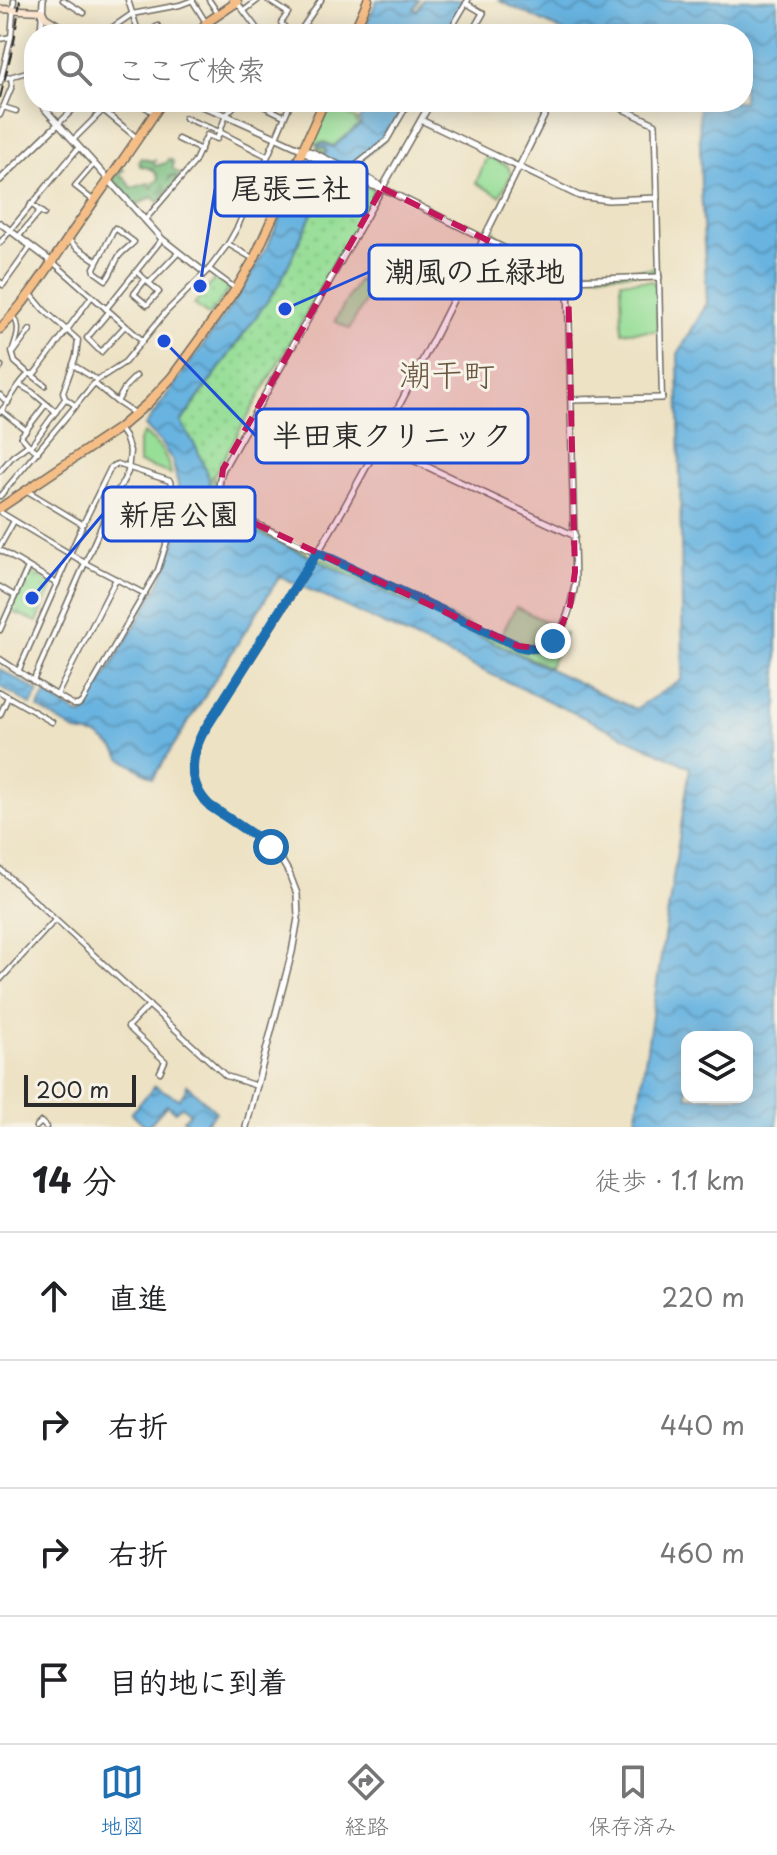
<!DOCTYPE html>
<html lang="ja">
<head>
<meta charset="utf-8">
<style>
	body { margin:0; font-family:"Playpen Sans","Klee One",sans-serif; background:#f2f2f2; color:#202124 }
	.controls { position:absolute; right:24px; bottom:24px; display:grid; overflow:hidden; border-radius:16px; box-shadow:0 4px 20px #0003 }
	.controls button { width:72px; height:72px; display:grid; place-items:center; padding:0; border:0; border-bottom:2px solid #e0e0e0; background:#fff; color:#202124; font:40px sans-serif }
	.scale { position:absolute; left:24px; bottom:20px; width:112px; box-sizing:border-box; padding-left:8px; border:4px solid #2b2b2b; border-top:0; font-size:22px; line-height:28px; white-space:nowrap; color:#2b2b2b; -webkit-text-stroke:6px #f7f3e8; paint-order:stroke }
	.stop { position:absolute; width:24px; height:24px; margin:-18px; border:6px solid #1f6fb2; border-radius:50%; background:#fff }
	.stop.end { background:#1f6fb2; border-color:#fff; box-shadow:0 2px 8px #0008 }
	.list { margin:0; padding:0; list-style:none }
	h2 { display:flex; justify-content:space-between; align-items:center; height:104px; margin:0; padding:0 32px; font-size:34px }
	h2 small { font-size:26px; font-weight:400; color:#757577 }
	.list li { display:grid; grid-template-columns:52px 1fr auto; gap:24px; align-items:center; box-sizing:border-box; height:128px; padding:0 32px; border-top:2px solid #e0e0e0 }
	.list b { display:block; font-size:30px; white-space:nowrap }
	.list em { font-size:26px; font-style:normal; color:#757577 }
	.icon { flex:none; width:44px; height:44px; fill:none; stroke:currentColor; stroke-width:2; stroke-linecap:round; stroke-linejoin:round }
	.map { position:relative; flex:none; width:777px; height:1127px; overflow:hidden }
	.search { position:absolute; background:#fff; box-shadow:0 4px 20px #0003; left:24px; right:24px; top:24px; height:88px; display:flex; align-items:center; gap:20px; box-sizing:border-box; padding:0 28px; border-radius:32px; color:#757577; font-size:30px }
	.sheet { height:616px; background:#fff }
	nav { display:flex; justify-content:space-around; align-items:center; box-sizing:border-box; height:112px; border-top:2px solid #e0e0e0; background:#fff; font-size:22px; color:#757577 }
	nav a { display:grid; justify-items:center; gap:4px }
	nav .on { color:#1f6fb2 }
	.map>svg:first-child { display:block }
	.grass { fill:#97de97; stroke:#618461; stroke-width:2 }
	.forest { fill:url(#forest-firs); stroke:#527456; stroke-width:2 }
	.park { fill:url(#park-dots); stroke:#618461; stroke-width:2 }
	.water { fill:url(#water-waves); stroke:#4a6f86; stroke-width:2; fill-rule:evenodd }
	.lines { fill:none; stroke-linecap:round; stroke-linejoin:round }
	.minor-casing { stroke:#6f6b61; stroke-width:7 }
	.tertiary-casing { stroke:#6f6b61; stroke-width:8 }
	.secondary-casing { stroke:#6f6b61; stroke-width:9 }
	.trunk-casing { stroke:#6f6b61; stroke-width:11 }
	.minor { stroke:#fff; stroke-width:4 }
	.tertiary { stroke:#fff; stroke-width:5 }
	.secondary { stroke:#fbe5cf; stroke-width:6 }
	.trunk { stroke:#f6be87; stroke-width:8 }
	.rail { stroke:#2b2b2b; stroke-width:2; stroke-dasharray:12 6; stroke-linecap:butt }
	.route { stroke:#1f6fb2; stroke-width:10 }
	.marked { fill:#c2185b; fill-opacity:0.2; stroke:#c2185b; stroke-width:6; stroke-dasharray:16 10; stroke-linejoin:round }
	.labels { text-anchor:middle; stroke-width:6; stroke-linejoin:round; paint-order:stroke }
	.quarter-label { font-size:32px; fill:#6a5640; stroke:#f7f3e8 }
	.leader { fill:none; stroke:#1d4ed8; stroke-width:3 }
	.callout-dot { fill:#1d4ed8; stroke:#f7f3e8; stroke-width:3 }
	.callout { fill:#f7f3e8; stroke:#1d4ed8; stroke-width:3 }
	.callout-label { font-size:30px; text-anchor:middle; font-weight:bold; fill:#2b2b2b }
</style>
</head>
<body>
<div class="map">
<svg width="777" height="1127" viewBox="0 0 777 1127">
	<defs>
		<pattern id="forest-firs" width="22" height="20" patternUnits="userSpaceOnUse" patternTransform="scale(2)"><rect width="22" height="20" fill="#79bd80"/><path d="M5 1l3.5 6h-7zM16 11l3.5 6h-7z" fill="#639a69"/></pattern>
		<pattern id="park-dots" width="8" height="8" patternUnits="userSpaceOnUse" patternTransform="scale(2)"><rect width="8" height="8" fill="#97de97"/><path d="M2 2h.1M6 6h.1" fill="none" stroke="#82bf82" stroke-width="1.8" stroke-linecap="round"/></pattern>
		<pattern id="water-waves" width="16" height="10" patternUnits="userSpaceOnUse" patternTransform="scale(2)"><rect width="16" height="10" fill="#68b3e0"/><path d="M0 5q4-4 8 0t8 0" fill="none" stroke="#5692b6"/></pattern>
	</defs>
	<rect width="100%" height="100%" fill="#f7f3e8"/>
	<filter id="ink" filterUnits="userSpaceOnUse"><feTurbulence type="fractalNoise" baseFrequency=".0125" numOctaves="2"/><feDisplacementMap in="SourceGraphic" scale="16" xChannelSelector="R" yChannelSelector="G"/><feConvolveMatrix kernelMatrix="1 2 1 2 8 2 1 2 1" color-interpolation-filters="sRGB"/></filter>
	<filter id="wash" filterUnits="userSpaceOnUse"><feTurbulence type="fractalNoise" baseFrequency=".006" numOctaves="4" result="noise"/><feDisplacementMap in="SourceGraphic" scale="32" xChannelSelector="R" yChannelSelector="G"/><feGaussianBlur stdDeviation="1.8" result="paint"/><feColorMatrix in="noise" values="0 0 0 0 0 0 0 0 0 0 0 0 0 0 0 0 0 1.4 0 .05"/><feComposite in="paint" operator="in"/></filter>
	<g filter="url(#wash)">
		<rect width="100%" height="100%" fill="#ede2c4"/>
		<g class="grass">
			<polygon points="329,104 357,120 356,122 359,125 333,146 325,142 318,143 319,148 324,148 326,151 324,153 318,149 314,140"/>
			<polygon points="487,156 508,166 511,175 500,196 476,183"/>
			<polygon points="494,230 498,236 570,271 650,269 655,265 656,269 652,273 569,275 494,238 492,234"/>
			<polygon points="358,280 373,288 349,329 335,321"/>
			<polygon points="621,281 651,281 657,286 658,331 622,332"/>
			<path d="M144,433c16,14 22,19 27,41l-32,-11v-23z"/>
			<path d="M215,478c-3,18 3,31 19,40l73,35 2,4 -99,-46v-30z"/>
			<path d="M322,558l204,94c16,-1 28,-5 37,-19h3l-17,34 -232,-107z"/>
			<path d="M516,607l41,20c-15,25 -33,19 -56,8z"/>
		</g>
		<path class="forest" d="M141,158l11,3 3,-1 -1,3 1,3 11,-3 2,-4 5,2v8l8,6 -4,2 -4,-2 -3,1 -1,3 4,-3 5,4 -19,23 -7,-6 -17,9 -22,-25 8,-14 3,3 -4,3 2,4h2l8,11 17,-5 2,5 2,-1v-4l6,-3c-2,-12 -11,-12 -19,-14l-1,-5z"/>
		<g class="park">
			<polygon points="342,175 372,189 374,194 373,197 216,472 209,479 197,449 181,423 280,283 321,194"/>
			<polygon points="216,278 230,288 209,316 194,304"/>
			<polygon points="29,571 53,585 37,622 11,611"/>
		</g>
		<g class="water">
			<polygon points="377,0 419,0 414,9 417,11 423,0 464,0 445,34 362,34"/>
			<path d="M498,0h279v1127h-142l55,-360 -410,-191 -127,202 -32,-20 -7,-10 -16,-12 -21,-4 -39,-24 8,-14 33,21h4l77,-133 15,-40 3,-18v-40l-6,-24 -12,-18 -15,-16 96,-134 28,-49 33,-75 10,-3 15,-13 -2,-5h-5l-1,-3h8l6,3 28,-23 -2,-4 9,-18h38l-22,38 -63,54 -41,89 -99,139 16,27 12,30v31l426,199 46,-29 2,-10 -5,-316 29,-51 -6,-117 -2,-84h44v-68h-174zM687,1037h60v60h-60z"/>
			<polygon points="0,669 39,692 31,705 0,686"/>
			<polygon points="187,1085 216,1112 202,1127 191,1127 183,1120 190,1113 182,1106 175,1112 167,1105 147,1127 131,1113 155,1086 179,1099 186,1091"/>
		</g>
	</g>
	<g filter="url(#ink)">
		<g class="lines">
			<defs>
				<g id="minor">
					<polyline points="63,0 84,13"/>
					<polyline points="128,0 139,34"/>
					<polyline points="192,0 205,21"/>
					<polyline points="209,0 219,15"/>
					<polyline points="268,0 288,13 281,23 291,34"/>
					<polyline points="237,2 261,34"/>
					<polyline points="466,3 483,13"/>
					<polyline points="245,10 258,0"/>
					<polyline points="103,34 132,14 180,5 193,0"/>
					<polyline points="145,34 158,26"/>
					<polyline points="298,34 321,0"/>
					<polyline points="448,34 468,0"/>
					<polyline points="0,39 11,37"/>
					<polyline points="2,79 34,70"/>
					<polyline points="0,83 11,37 14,0"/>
					<polyline points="97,102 103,110 137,138"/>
					<polyline points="137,102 155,113"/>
					<polyline points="255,102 284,116"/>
					<polyline points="112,104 113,102"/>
					<polyline points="3,107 16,111"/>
					<polyline points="0,115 12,86 11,77"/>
					<polyline points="185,118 220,132 267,156"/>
					<polyline points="58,124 81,102"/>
					<polyline points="178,139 201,150"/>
					<polyline points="73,140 103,110"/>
					<polyline points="94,164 75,186 94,201"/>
					<polyline points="355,166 387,140 409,102"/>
					<polyline points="657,198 662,398"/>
					<polyline points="31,204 44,214"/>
					<polyline points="145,220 194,163 207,135 217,139 226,115 238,102"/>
					<path d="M115,228l19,14c-5,5 -11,9 -15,14 -5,8 -7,17 -13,24l-11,-8 -1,-4z"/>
					<polyline points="19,236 40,211"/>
					<polyline points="68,239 76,247 97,261"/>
					<polyline points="0,243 79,147"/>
					<polyline points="228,244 254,259"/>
					<polyline points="54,263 143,341"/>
					<polyline points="209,269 236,289"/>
					<polyline points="137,272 159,292 147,305 134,294 145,280"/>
					<polyline points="0,282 3,285 31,246"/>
					<polyline points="149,283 178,253"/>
					<polyline points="30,293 44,310 78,340 76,356 63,392 65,398 76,406"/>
					<polyline points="106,309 162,239"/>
					<polyline points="108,313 87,338 101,352 125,326"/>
					<path d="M14,317c8,11 2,24 -2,35l3,10 14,12"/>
					<polyline points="14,352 30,330"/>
					<polyline points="73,365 97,380"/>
					<polyline points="0,368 1,366"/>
					<polyline points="32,375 45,385"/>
					<polyline points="95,384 117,402 134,413"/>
					<polyline points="20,385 32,392 56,412"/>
					<polyline points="0,395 8,403"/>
					<polyline points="117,402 126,386 136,376"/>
					<polyline points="2,411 26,430 21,436 28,444"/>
					<path d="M0,412c11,-11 17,-29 29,-38h5l5,-6 53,-72"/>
					<polyline points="26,430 46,404"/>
					<polyline points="31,446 65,399"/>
					<polyline points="0,471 13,456 28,445 38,452"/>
					<polyline points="29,492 82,524"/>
					<polyline points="0,496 97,380 125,362 166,312 209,269 228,244 238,226 291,102"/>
					<polyline points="0,512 85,563 145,594"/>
					<polyline points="0,546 14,521"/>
					<polyline points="0,550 57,584"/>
					<polyline points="0,587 15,596"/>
					<polyline points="0,630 28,567"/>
					<path d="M0,659c24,16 49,32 74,46h4l4,-3 76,-132 12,-38 3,-37 -3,-14 -53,-17 -6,3 -28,57 -65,148"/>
					<polyline points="33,681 112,502 128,472 130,451 125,437 119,428"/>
					<polyline points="0,692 52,722"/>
					<polyline points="57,695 116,579"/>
					<polyline points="0,715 8,697"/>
					<polyline points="0,869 226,1076 257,1086"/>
					<polyline points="0,980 55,920"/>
					<polyline points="149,1005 128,1027 165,1061 160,1072"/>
					<polyline points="36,1127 41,1122 46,1127"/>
				</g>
				<g id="tertiary">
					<polyline points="41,34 43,0"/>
					<polyline points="471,34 483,13"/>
					<polyline points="41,102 44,108 162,239 204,272"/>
					<path d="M190,102l36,13 49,22 24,11 11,8 63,30 9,2 186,92 7,304c-6,35 -18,78 -62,60l-270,-126c-21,-12 -29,-26 -20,-49l208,-367"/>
					<polyline points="421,120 579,196 608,200 657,198 655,124 608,102"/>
					<polyline points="304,150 312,152 375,182 381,187"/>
					<polyline points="0,180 58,124"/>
					<polyline points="0,223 52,262"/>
					<polyline points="568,280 659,277"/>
					<polyline points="571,400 662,398"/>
					<polyline points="379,444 575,536"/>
					<path d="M246,1127l46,-175 6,-34 -1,-24 -8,-21 -11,-19 -16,-13 -52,-35c-22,-21 -21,-46 -8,-72 47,-74 96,-146 139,-221 75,-134 142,-273 210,-411"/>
				</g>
				<polyline id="secondary" points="0,9 42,11 45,17 72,34"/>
				<g id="trunk">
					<polyline points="199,34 206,23 237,2 234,0"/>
					<polyline points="353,34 368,0"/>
					<path d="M0,329c30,-31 53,-69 78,-105 28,-40 57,-80 84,-122"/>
					<polyline points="0,508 119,428 148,403 172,377 236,289 254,259 324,102"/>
				</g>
			</defs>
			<use href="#minor" class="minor-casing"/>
			<use href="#tertiary" class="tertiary-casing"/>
			<use href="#secondary" class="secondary-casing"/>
			<use href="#trunk" class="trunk-casing"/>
			<use href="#minor" class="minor"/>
			<use href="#tertiary" class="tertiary"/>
			<use href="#secondary" class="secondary"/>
			<use href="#trunk" class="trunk"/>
			<polyline class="rail" points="0,98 14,42 20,0"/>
		</g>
	</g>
	<g class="lines" filter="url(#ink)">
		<path class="route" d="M271,847l-61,-41c-22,-21 -21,-46 -8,-72l115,-182 201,94c13,4 24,3 35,-5"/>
	</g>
	<path class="marked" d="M382,188l186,92 7,292 -5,34 -13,30 -19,12 -20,-2 -275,-128 -23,-26 3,-23z"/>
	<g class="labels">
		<g class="quarter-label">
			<text x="447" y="386">潮干町</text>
		</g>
	</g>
	<path class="leader" d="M200 286L215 189M285 309L369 272M164 341L256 436M32 598L103 514"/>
	<g class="callout-dot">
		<circle cx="200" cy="286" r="8"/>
		<circle cx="285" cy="309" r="8"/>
		<circle cx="164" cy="341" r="8"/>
		<circle cx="32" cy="598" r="8"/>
	</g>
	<g class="callout">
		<rect x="215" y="162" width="152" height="54" rx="8"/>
		<rect x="369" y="245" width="212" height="54" rx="8"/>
		<rect x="256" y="409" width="272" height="54" rx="8"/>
		<rect x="103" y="487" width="152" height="54" rx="8"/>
	</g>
	<g class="callout-label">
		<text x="291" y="199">尾張三社</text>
		<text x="475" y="282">潮風の丘緑地</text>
		<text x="392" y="446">半田東クリニック</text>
		<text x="179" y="525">新居公園</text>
	</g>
</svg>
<div class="controls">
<button><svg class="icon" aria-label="layers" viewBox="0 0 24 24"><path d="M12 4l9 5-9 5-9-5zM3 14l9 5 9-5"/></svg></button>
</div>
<div class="scale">200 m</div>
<div class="stop" style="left:271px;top:847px"></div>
<div class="stop end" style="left:553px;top:641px"></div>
<div class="search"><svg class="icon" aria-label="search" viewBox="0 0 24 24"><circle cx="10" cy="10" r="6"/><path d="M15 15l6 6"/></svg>ここで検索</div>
</div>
<section class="sheet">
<h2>14 分<small>徒歩 · 1.1 km</small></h2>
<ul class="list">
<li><svg class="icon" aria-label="ahead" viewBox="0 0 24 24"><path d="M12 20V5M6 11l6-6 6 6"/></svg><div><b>直進</b></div><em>220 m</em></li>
<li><svg class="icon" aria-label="right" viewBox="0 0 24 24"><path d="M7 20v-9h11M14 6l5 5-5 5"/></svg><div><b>右折</b></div><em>440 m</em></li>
<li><svg class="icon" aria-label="right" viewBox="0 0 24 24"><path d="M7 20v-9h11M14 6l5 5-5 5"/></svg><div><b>右折</b></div><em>460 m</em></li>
<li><svg class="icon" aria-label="arrive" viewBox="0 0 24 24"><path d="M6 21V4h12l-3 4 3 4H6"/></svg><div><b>目的地に到着</b></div></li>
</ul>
</section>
<nav>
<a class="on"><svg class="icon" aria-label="map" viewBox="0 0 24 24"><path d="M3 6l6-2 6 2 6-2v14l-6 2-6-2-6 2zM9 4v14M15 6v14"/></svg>地図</a>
<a><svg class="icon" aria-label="directions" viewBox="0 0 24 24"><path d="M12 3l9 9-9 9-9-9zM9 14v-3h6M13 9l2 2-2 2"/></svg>経路</a>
<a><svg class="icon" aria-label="saved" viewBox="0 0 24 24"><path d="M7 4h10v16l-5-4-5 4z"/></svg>保存済み</a>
</nav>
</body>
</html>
